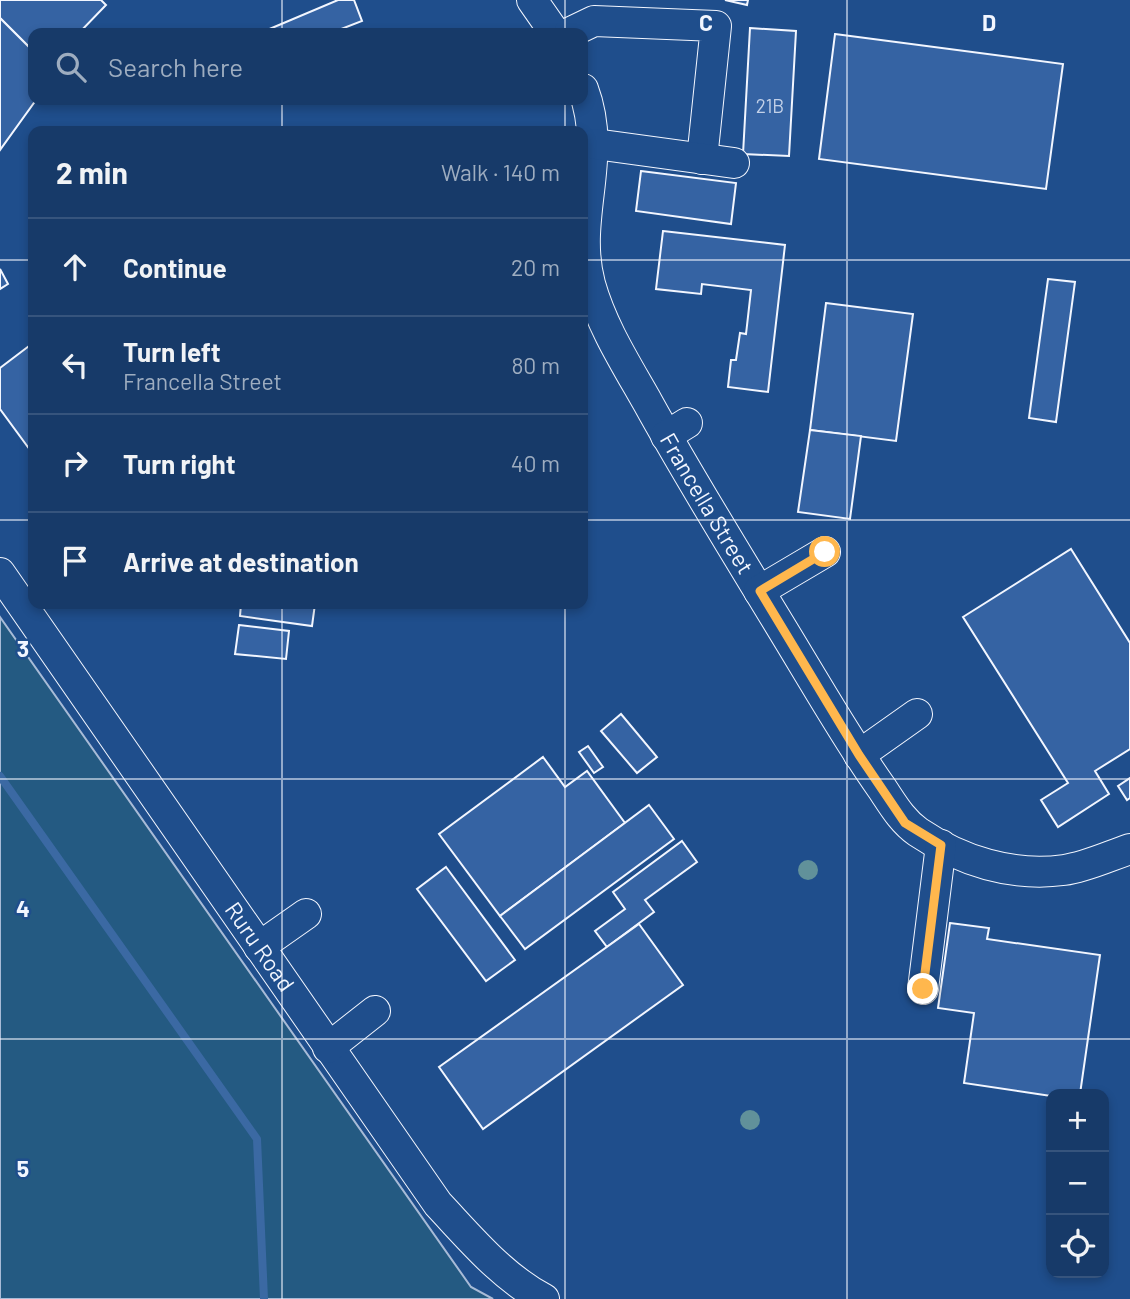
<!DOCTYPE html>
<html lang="en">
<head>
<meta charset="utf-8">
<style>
	body { margin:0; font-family:Barlow,sans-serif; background:#20416f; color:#f1f3f6 }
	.controls { position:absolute; right:21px; bottom:21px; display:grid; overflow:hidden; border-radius:14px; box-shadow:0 4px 10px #0003 }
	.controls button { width:63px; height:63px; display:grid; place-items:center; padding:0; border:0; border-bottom:2px solid #36547d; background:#173a69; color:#f1f3f6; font:35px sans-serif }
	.stop { position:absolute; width:21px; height:21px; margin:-16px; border:5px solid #ffb74d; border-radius:50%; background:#fff }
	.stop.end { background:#ffb74d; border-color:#fff; box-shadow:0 2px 7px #0008 }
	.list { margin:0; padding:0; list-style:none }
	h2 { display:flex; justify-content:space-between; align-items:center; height:91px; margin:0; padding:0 28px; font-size:30px }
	h2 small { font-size:23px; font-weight:400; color:#9eadc0 }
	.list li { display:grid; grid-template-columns:46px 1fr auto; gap:21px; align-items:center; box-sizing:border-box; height:98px; padding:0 28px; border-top:2px solid #36547d }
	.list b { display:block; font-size:26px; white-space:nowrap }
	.list p { margin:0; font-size:23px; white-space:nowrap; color:#9eadc0 }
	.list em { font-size:23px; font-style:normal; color:#9eadc0 }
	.icon { flex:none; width:38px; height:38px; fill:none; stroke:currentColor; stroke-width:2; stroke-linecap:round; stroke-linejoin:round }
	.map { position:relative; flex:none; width:1130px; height:1299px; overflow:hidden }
	.search { position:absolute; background:#173a69; box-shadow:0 4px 10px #0003; left:28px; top:28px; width:560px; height:77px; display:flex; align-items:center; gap:18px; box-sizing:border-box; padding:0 24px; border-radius:14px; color:#9eadc0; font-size:26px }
	.panel { position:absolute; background:#173a69; box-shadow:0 4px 10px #0003; left:28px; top:126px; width:560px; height:483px; border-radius:14px }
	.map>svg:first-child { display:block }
	.green { fill:#245a82; stroke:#a8bbd7; stroke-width:2 }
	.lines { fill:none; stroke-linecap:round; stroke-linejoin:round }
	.stream { stroke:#3b69a3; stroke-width:8 }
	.building { fill:#3563a3; stroke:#f2f6ff; stroke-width:2 }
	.minor-casing { stroke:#f2f6ff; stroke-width:32 }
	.minor { stroke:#1f4e8c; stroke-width:30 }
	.tree { fill:#61919a }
	.route { stroke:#ffb74d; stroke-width:9 }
	.grid { fill:none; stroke:#f2f6ff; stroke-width:2; stroke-opacity:0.55 }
	.labels { text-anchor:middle; stroke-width:5; stroke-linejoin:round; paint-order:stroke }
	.number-label { font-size:19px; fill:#c3d1e8 }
	.street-label { font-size:23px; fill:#f2f6ff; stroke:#1f4e8c }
	.grid-label { font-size:23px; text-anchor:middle; font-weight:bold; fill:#f2f6ff; stroke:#1f4e8c; stroke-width:5; stroke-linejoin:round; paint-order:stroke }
</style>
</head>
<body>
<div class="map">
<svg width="1130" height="1299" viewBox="0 0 1130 1299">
	<rect width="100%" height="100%" fill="#1f4e8c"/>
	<polygon class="green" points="0,617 471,1287 493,1299 0,1299"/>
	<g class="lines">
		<polyline class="stream" points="0,776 257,1139 264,1299"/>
	</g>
	<g class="building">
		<polygon points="0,0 101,0 106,5 79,33 33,33 33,51 0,18"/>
		<polygon points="338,0 354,0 362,21 331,33 260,33"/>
		<polygon points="725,0 748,0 747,5"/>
		<polygon points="0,18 33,51 33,86 30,90 33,100 36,100 0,150"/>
		<polygon points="750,28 796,31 789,156 743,154"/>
		<polygon points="835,34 1063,64 1046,189 819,159"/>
		<polygon points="641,171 736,183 731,224 636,211"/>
		<polygon points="663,231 785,245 768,392 728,387 731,360 736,360 740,333 746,334 751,290 702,284 701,294 656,289"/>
		<polygon points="0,269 8,284 0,289"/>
		<polygon points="1048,279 1075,282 1056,422 1029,418"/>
		<polygon points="826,303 913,314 896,441 810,430"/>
		<polygon points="33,343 33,454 0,409 0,368"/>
		<polygon points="810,430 861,436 850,519 798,512"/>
		<polygon points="1071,549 1130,643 1130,749 1095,771 1109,794 1058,827 1041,800 1068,783 963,617"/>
		<polygon points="241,604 315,604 312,626 240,616"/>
		<polygon points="239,625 289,631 286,659 235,654"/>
		<polygon points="621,714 657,757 637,773 601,731"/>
		<polygon points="588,746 603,767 594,773 579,752"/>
		<polygon points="543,757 565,787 587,771 625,823 500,916 439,834"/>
		<polygon points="1130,778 1130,798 1127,800 1118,786"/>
		<polygon points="649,805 674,839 525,949 500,916"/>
		<polygon points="682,841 697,862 645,900 654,912 607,947 595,931 625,909 613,892"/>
		<polygon points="446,867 515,960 486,981 417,889"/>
		<polygon points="950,923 989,928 987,939 1100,955 1080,1094 1051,1096 964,1083 974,1013 938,1008"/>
		<polygon points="639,924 683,985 483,1129 439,1067"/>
	</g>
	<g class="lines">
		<defs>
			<g id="minor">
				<polyline points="532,0 555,33"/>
				<polyline points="569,33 594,21 716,26 702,159"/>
				<path id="s1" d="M583,89c26,69 -11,128 7,195 12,43 36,80 58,119 48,87 102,172 153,257 26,43 51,86 80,127 11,16 20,33 37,45 43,29 94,45 146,38 22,-3 45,-14 66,-21"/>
				<polyline points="595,144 734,163"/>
				<polyline points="666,436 687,423"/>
				<path id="s2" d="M0,573l438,631c32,34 64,73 106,95"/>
				<polyline points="759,591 825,552"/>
				<polyline points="859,755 917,714"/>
				<polyline points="259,947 306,914"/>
				<polyline points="923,989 941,845"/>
				<polyline points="328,1048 375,1011"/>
			</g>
		</defs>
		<use href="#minor" class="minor-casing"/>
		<use href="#minor" class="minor"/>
	</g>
	<g class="tree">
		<circle cx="808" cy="870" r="10"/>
		<circle cx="750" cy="1120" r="10"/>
	</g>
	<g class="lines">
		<polyline class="route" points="825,552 760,591 859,755 905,823 941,845 923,989"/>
	</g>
	<path class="grid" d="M282,0v33M565,0v33M847,0v1299M282,100v31M565,100v31M0,260h33M583,260h547M0,520h33M583,520h547M282,604v695M565,604v695M0,779h1130M0,1039h1130"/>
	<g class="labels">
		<g class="number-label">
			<text x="770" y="113">21B</text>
		</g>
		<g class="street-label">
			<text dy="8" stroke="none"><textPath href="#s1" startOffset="446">Francella Street</textPath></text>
			<text dy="8" stroke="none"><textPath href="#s2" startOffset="455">Ruru Road</textPath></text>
		</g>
	</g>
	<g class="grid-label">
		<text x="706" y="31">C</text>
		<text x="989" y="31">D</text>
		<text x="23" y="657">3</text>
		<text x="23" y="917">4</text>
		<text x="23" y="1177">5</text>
	</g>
</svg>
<div class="controls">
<button>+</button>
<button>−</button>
<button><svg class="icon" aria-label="locate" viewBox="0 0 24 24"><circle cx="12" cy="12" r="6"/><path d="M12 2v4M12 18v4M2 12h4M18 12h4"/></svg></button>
</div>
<div class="stop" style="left:825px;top:552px"></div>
<div class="stop end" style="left:923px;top:989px"></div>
<div class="search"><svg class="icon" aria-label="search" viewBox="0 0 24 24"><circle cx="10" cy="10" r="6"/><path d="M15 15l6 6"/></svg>Search here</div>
<section class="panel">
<h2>2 min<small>Walk · 140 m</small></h2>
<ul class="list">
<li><svg class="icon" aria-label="ahead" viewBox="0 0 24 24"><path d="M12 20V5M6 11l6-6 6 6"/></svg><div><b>Continue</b></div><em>20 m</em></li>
<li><svg class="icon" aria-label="left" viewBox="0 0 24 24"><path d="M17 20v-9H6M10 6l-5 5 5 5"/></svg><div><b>Turn left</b><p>Francella Street</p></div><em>80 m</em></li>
<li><svg class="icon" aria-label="right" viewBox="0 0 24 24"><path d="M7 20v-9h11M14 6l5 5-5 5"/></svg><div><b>Turn right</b></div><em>40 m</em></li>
<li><svg class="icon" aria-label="arrive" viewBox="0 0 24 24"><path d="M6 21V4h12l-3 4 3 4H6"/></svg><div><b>Arrive at destination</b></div></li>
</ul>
</section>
</div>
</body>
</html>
